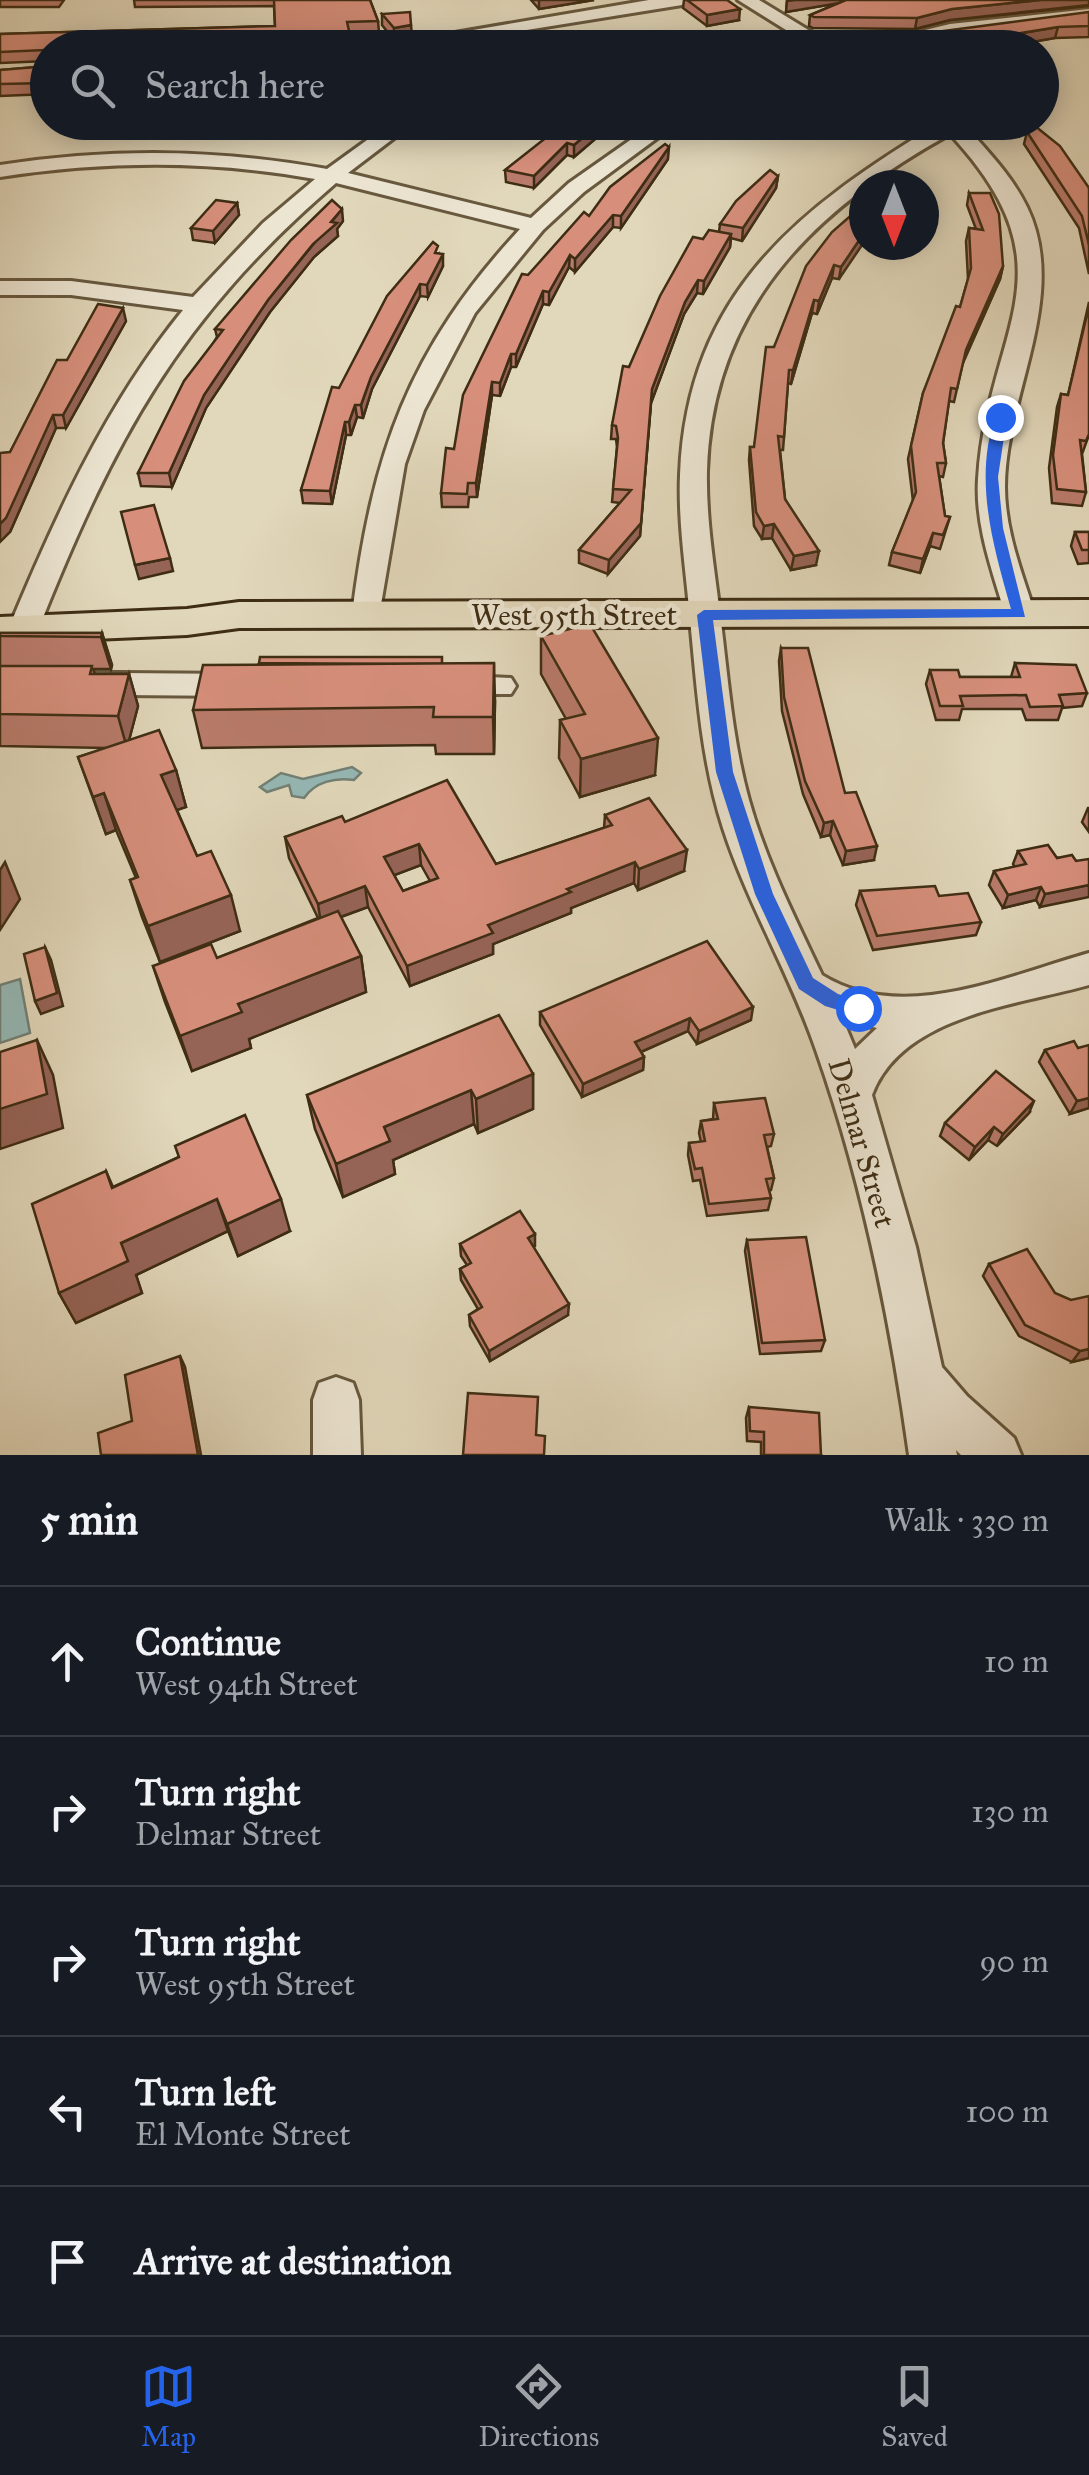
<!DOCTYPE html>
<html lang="en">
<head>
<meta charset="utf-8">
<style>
	body { margin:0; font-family:"IM FELL Great Primer",serif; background:#20242c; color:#f1f3f6 }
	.compass { position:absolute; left:849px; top:170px; width:90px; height:90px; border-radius:50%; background:#171b24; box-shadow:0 5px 25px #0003; rotate:180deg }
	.stop { position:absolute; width:30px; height:30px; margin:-22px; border:8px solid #2563eb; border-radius:50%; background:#fff }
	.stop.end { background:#2563eb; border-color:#fff; box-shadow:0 2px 10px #0008 }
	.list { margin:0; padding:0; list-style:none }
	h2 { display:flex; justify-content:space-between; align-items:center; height:130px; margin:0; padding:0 40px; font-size:42px }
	h2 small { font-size:32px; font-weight:400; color:#9ea1a6 }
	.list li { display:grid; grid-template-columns:65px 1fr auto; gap:30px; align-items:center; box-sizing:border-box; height:150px; padding:0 40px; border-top:2px solid #363941 }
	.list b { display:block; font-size:38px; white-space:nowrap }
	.list p { margin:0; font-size:32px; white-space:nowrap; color:#9ea1a6 }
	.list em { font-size:32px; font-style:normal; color:#9ea1a6 }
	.icon { flex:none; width:55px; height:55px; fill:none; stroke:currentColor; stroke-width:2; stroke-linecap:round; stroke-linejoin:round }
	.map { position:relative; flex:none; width:1089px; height:1455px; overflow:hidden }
	.search { position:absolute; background:#171b24; box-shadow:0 5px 25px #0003; left:30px; right:30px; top:30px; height:110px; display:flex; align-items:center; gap:25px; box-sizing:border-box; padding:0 35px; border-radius:55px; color:#9ea1a6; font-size:38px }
	.sheet { height:880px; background:#171b24 }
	nav { display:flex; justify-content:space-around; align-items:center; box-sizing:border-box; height:140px; border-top:2px solid #363941; background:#171b24; font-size:28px; color:#9ea1a6 }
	nav a { display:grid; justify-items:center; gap:5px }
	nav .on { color:#2563eb }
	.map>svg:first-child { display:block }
	.water { fill:#95b8b5; stroke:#728075; stroke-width:2.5 }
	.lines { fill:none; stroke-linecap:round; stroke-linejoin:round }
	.minor-casing { stroke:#67583e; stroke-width:6 }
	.major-casing { stroke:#3e2d14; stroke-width:6 }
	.minor { fill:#ece5d2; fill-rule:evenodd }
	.major { fill:#e1d7ba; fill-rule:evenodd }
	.wall { fill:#b97b6b; stroke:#3e2d14; stroke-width:2.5; fill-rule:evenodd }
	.shaded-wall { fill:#966457; stroke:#3e2d14; stroke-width:2.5 }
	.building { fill:#d78f7c; stroke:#3e2d14; stroke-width:2.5; fill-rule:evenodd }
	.route { fill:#2563eb }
	.labels { text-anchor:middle; stroke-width:9; stroke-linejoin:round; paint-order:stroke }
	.street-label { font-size:30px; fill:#3e2d14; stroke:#ece5d2 }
</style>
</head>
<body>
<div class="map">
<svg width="1089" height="1455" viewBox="0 0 1089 1455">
	<rect width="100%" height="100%" fill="#e1d7ba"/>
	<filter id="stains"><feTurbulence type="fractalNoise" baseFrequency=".002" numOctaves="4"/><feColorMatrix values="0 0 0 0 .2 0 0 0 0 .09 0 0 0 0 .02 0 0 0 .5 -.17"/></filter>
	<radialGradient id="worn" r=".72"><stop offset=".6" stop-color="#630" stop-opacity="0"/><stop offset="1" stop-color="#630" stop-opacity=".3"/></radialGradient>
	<g class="water">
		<path d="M352,767l9,6 -7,7c-19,-3 -39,2 -50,18l-12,-2 -3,-11 -22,7 -7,-5 21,-14 22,6z"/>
		<polygon points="20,979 30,1033 0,1043 0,985"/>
	</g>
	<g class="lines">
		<defs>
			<g id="minor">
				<polygon points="649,0 691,0 682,5 414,48 367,48"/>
				<polygon points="738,0 759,0 838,48 815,48"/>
				<polygon points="1089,9 1089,19 950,34 888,48 851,48 950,24"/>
				<path d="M392,122h23l-67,51 183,45 38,-35 87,-61h23l-95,70 -41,38 -68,83 -51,97 -19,54 -27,158 -11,3 -15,-10c20,-161 56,-265 168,-386l-184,-46c-158,136 -222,256 -298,447l-4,7h-22l-4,-7c47,-113 97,-224 175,-320l-112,-15h-71v-14h71l122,16 70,-74 52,-44c-107,-19 -208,-18 -315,-2v-12c112,-17 216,-16 327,4z"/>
				<path d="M941,122h21c24,28 49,52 65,85 43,89 -22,189 -22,280 0,44 17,86 30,127l-15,10 -15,-10c-13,-44 -30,-89 -27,-135 9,-152 100,-207 -28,-345 -134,74 -238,172 -243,337 -1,48 7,95 13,143 8,62 12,125 29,186 17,61 46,118 73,175 80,50 185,1 267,-22v32c-71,20 -187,30 -217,110l44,152 26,120 25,29 47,42 7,17h-60l-5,-5 1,5h-48c-19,-138 -47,-274 -93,-405 -26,-76 -68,-145 -93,-222 -22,-68 -26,-139 -33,-209 -4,-48 -12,-96 -10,-144 7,-182 119,-267 261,-353zM843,1020l34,8 -22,21z"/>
				<polygon points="0,672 240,674 251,677 256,685 251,693 240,696 0,694"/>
				<polygon points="449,675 511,678 516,686 511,694 438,694 433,686 438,678"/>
				<polygon points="336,1377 353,1383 359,1400 361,1455 313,1455 313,1400 319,1383"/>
			</g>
			<polygon id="major" points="1089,600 1089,626 239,628 187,635 0,643 0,617 187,609 239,602"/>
		</defs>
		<use href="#minor" class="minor-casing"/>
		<use href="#major" class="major-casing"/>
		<use href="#minor" class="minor"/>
		<use href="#major" class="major"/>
	</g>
	<g class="wall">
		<polygon points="0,0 64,0 59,7 0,7"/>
		<polygon points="134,0 370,0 378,21 379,32 350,33 48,61 0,63 0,34 275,26 274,6 135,7"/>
		<polygon points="531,0 594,0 539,9"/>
		<polygon points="684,0 727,0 739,20 707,26 683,8"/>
		<polygon points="1089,0 1089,6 950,20 915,29 813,28 809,26 810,15 839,3 786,12 787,1"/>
		<polygon points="1089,12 1089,37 1055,38 998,48"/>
		<polygon points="382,14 412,36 394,40 382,25"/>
		<polygon points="48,66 48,94 0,96 0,70"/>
		<polygon points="573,122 615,122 574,157 567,155 534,188 506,182 505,170"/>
		<polygon points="1027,132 1089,188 1089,274 1079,228 1024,144"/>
		<polygon points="668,159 621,228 613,227 575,272 569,267 549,305 543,304 516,367 511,367 500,396 492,395 477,497 469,497 468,507 442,507 441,493 454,449 528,275 589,216"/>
		<polygon points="778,176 776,188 742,241 731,238 730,247 703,294 697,293 684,314 651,403 640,536 608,574 579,563 579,550 620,503 612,502 617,447 616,439 611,439 612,425 629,367 703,239 719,232 720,224"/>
		<polygon points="969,193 1003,266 1000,279 963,362 954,402 949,401 943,443 946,463 943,477 939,476 945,516 950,517 940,549 930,546 920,573 889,565 892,552 913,501 908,459 923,393 960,307 968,279 966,241 969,228 976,229 967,205"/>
		<polygon points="237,203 239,215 215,243 193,240 191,228"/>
		<polygon points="864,204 839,279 832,278 817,314 812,313 791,384 788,383 784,437 783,450 780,450 785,499 816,565 791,570 772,538 762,539 754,526 749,460 750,447 754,447 774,347"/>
		<polygon points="343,221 337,229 338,236 314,257 270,312 206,408 172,487 141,486 138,473 217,337 215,329"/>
		<polygon points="439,254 443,266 428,297 420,296 372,389 363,418 357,417 351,435 346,435 332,504 303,503 301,490 339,388"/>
		<polygon points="1089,302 1089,435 1082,454 1086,492 1082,506 1052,503 1049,468 1057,407 1061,394 1068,395"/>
		<polygon points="126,321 66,428 56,428 10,532 10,452 67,360"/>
		<polygon points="1075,532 1089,532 1089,563 1078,564 1071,546"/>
		<polygon points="0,633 102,633 112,665 111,669 93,669 95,674 129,674 138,706 129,740 176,770 186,807 177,810 197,856 240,931 160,962 142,917 130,880 136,878 116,830 106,834 78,757 107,748 0,746"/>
		<polygon points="541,636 655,775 580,797 559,758 560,720 566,719 541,674"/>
		<polygon points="781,648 845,793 874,860 843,865 830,835 821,837 803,794 782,711 779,661"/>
		<polygon points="1015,663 1087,693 1082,706 1062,708 1058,720 1026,720 1022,709 962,709 959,720 936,720 926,684 930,670 960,677 1011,677"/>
		<polygon points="259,664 442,664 495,701 494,754 436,754 435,745 202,748 193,710"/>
		<polygon points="1088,808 1089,808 1089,832 1082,822"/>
		<path d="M605,815l79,56 -46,19 -4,-7 -63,25v5l-78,31v10l-83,32 -42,-79 -27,10 20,39 5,36 -117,47 2,9 -59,23 -27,-69 -12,-36 64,-8 101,-40 -29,-60 -4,-21 60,-15 151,42 108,-36zM421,865l9,16 -27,10 -9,-16z"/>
		<polygon points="1018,851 1076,861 1040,907 1036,900 1003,908 989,885 994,871 1015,867 1013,864"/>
		<polygon points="860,891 939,896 981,922 976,935 873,950 856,905"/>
		<polygon points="540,1012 751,1020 697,1044 688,1031 641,1052 644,1057 643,1070 582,1097 540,1025"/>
		<polygon points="1078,1048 1089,1108 1070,1114 1039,1062 1045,1050"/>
		<polygon points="533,1074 533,1109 478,1133 474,1124 393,1160 395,1174 343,1197 315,1129 307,1095"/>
		<polygon points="714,1103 774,1134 771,1146 767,1147 774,1178 771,1190 769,1190 771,1198 768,1210 707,1216 700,1180 693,1181 688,1155 689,1143 701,1142 699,1133 701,1121 713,1119"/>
		<polygon points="1029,1113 997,1146 988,1140 969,1160 940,1136 945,1123"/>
		<polygon points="179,1157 290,1231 238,1256 228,1231 136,1275 142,1293 76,1323 59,1293 106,1171 113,1187"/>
		<polygon points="747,1240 825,1340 821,1351 760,1354 745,1251"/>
		<polygon points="460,1244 535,1246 533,1247 568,1315 490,1361 470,1326 469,1315 478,1309 461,1280 460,1269 467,1265 461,1256"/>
		<polygon points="989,1264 1089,1358 1072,1362 1019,1336 983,1276"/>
		<polygon points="749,1407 821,1455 761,1455 761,1442 747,1441 746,1418"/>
	</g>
	<g class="shaded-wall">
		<polygon points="539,0 594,0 539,9"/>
		<polygon points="795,0 846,0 846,2 786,12 787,1"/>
		<polygon points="1040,0 1089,0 1089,5 950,20 915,29 917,18 952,9"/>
		<polygon points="740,9 739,20 707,26 707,15"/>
		<polygon points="411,25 412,36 394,40 394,28"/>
		<polygon points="1058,27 1055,38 998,48 930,48"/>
		<polygon points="601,122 615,122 574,157 574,145"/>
		<polygon points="567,143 567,155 534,188 534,176"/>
		<polygon points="669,147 668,159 621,228 621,216"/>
		<polygon points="778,176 776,188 742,241 743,228"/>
		<polygon points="237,203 239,215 215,243 213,231"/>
		<polygon points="342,209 343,221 337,229 338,236 314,257 270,312 206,408 172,487 169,473 204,395 268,300"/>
		<polygon points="613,215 613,227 575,272 575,259"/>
		<polygon points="864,233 864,242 839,279 841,267"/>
		<polygon points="731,234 730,247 703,294 704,281"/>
		<polygon points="443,254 443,266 428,297 427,285"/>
		<polygon points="570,255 569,267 549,305 549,292"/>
		<polygon points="834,265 832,278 817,314 819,301"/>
		<polygon points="1003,266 1000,279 963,363 966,350"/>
		<polygon points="698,280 697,293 684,314 651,403 640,536 608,574 609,560 641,523 652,389 685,302"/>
		<polygon points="420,284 420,296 372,389 363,418 361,405 371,377"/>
		<polygon points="543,291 543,304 516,367 516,354"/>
		<polygon points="814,300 812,313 791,384 793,370"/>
		<polygon points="123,308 126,321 66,428 63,415"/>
		<polygon points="511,354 511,367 500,396 500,383"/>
		<polygon points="492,382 492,395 477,497 476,483"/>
		<polygon points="355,405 357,417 351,435 349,422"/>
		<polygon points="53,415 56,428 10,532 0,542 0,524"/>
		<polygon points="345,422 346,435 332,504 330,491"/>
		<polygon points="774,524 772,538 762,539 764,526"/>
		<polygon points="933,533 930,546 920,573 923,559"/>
		<polygon points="819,551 816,565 791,570 794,556"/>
		<polygon points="170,558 173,571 139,579 135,565"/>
		<polygon points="102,633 112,665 111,669 101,637"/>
		<polygon points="494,663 495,701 494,754 493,717"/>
		<polygon points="129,674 138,706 127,748 118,716"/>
		<polygon points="658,738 655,775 580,797 581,759"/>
		<polygon points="176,770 186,807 171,812 161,775"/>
		<polygon points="104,793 116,830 106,834 93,797"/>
		<polygon points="833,821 830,835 821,837 824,823"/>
		<polygon points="419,844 421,865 387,878 384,857"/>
		<polygon points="877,846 874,860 843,865 846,851"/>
		<polygon points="687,850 684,871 638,890 639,869"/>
		<polygon points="5,862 20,899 0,930 0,870"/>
		<polygon points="635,862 634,883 571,908 571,913 493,944 493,954 410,986 407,966 488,925 567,889"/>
		<polygon points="1089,885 1089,897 1040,907 1045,894"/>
		<polygon points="365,886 368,907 321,924 318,904"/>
		<polygon points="1041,887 1036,900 1003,908 1008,895"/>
		<polygon points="231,895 240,931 160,962 148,926"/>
		<polygon points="45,947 51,960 63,1006 41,1014 35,1001"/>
		<polygon points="361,956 366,992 249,1039 251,1048 192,1071 180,1036 238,1004"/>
		<polygon points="753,1007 751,1020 697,1044 699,1031"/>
		<polygon points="690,1018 688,1031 634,1055 635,1042"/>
		<polygon points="37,1040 53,1075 63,1128 0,1149 0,1109"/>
		<polygon points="644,1057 643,1070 582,1097 583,1084"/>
		<polygon points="533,1074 533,1109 478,1133 476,1099"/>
		<polygon points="471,1090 474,1124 393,1160 395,1174 343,1197 336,1164 384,1127"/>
		<polygon points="1089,1098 1089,1108 1070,1114 1077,1101"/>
		<polygon points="1034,1101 1029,1113 997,1146 1003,1134"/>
		<polygon points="994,1127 988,1140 969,1160 975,1147"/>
		<polygon points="217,1199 228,1231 136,1275 142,1293 76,1323 59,1293 121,1243"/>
		<polygon points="281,1199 290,1231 238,1256 227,1224"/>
		<polygon points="535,1234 535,1246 528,1250 528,1238"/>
		<polygon points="569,1304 568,1315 490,1361 489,1351"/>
		<polygon points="1089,1349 1089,1358 1072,1362 1080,1351"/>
		<polygon points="180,1356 185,1367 201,1455 198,1455"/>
	</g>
	<g class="building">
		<polygon points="274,0 370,0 378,21 347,22 353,48 48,48 48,59 45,50 0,52 0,34 275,26"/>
		<polygon points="687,0 727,0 740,9 707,15"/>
		<polygon points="846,0 1040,0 952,9 917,18 814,17 810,15"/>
		<polygon points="410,12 411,25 394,28 382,14"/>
		<polygon points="1089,12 1089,26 1058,27 930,48 910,48 921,34"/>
		<polygon points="48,66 48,83 0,84 0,70"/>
		<polygon points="573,122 601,122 574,145 567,143 534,176 505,170 543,140"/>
		<polygon points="1035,126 1060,146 1089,188 1089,245 1082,216 1027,132"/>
		<polygon points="665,144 669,147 621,216 613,215 575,259 570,255 549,292 543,291 516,354 511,354 500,383 492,382 476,483 468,483 467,494 441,493 446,448 454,449 463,395 522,274 528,275 584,212 589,216 610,187"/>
		<polygon points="770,170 778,176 743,228 720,224 736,201"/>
		<polygon points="969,193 990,193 999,214 1003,266 966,350 957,389 951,388 943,443 946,463 937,463 945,516 950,517 943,535 933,533 923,559 892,552 916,492 911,446 923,393 956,306 960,307 971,268 969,228 983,230"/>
		<polygon points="216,200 237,203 213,231 191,228"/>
		<polygon points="332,200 342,209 331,222 337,223 313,244 268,300 204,395 169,473 138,473 184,381 223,330 215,329 291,240"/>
		<polygon points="864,204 864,233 841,267 834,265 819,301 814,300 793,370 789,370 784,437 778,436 785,499 819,551 794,556 774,524 764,526 756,512 750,447 754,447 766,347 774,347 806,266 832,232"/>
		<polygon points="709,230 731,234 704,281 698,280 685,302 652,389 641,523 609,560 579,550 631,490 613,489 618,438 616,426 612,425 623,366 629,367 660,296 693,237 703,239"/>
		<polygon points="433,242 438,246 435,253 443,254 427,285 420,284 371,377 361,405 355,405 349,422 345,422 330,491 301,490 332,387 339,388 387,296"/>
		<polygon points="98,304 123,308 63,415 53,415 6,518 0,524 0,453 10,452 57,360 67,360"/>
		<polygon points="1089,306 1089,434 1086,441 1080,440 1086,492 1057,489 1053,455 1061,394 1068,395"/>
		<polygon points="154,505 170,558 135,565 121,512"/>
		<polygon points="1075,532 1089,532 1089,550 1082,550"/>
		<polygon points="590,624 658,738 581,759 560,720 585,714 541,636"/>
		<polygon points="0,633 102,633 101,637 0,636"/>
		<polygon points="781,648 808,648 845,793 856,792 877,846 846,851 833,821 824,823 805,781 784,697"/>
		<polygon points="260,657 442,657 442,664 398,664 259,663"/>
		<polygon points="494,663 493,717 433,717 434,707 193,710 203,665"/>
		<polygon points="1015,663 1076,665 1087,693 1059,695 1063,706 1030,707 1026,695 960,696 963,706 940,706 930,670 958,670 960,677 1020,677"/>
		<polygon points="0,666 92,666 90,674 129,674 118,716 0,714"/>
		<polygon points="159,730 176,770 161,775 197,856 211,851 231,895 148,926 130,880 138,877 104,793 93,797 78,757"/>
		<path d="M447,780l49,84 116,-39 -7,-10 44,-17 38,52 -48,19 -4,-7 -68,27 4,3 -83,33 5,8 -86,33 -42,-80 -47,18 -33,-67 57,-21 3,6zM419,844l19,34 -35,13 -19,-34z"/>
		<polygon points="1048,845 1057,858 1072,855 1076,861 1089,859 1089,885 1045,894 1041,887 1008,895 994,871 1026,864 1018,851"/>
		<polygon points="935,886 939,896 968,893 981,922 877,936 860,891"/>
		<polygon points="338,911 361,956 238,1004 242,1012 180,1036 153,966 211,944 217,958"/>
		<polygon points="707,941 753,1007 699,1031 690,1018 635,1042 644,1057 583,1084 540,1012"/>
		<polygon points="45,947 57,993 35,1001 24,954"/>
		<polygon points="499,1015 533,1074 476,1099 471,1090 384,1127 390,1141 336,1164 307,1095"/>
		<polygon points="37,1040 47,1094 0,1109 0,1052"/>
		<polygon points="1074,1041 1078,1048 1089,1045 1089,1098 1077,1101 1045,1050"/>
		<polygon points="996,1071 1034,1101 1003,1134 994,1127 975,1147 945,1123"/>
		<polygon points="765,1098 774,1134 764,1135 774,1178 766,1179 771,1198 709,1204 702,1168 695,1169 689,1143 705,1141 701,1121 718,1119 714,1103"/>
		<polygon points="245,1115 281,1199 227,1224 217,1199 121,1243 128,1261 59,1293 32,1204 106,1171 112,1188 179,1157 175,1146"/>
		<polygon points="520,1211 535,1234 528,1238 569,1304 489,1351 469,1315 482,1307 460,1269 471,1263 460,1244"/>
		<polygon points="806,1237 825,1340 762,1343 747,1240"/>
		<polygon points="1027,1249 1055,1293 1071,1300 1089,1296 1089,1349 1080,1351 1025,1325 989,1264"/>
		<polygon points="180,1356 198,1455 101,1455 98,1433 132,1421 125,1375"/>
		<polygon points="468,1393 538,1397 536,1435 545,1436 544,1455 463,1455"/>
		<polygon points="749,1407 819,1413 821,1455 764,1455 764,1432 750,1431"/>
	</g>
	<path class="route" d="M996,414l11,3 -9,60 5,51 22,89 -312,3 20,152 40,122 40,84 25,16 27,8 3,6 -10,8 -33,-10 -26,-17 -44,-95 -39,-122 -19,-157 7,-5 307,-1c-18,-64 -38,-130 -15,-195z"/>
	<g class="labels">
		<g class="street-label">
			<text x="574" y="625">West 95th Street</text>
			<text transform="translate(862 1143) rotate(74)" y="10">Delmar Street</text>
		</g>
	</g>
	<rect width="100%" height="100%" filter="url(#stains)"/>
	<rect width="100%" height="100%" fill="url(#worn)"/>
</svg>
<svg class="compass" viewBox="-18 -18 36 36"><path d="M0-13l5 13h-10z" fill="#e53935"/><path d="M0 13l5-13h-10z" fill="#9ea1a6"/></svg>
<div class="stop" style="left:858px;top:1008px"></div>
<div class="stop end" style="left:1000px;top:417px"></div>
<div class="search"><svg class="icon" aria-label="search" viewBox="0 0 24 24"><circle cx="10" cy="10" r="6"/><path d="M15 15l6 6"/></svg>Search here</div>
</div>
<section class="sheet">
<h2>5 min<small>Walk · 330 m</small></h2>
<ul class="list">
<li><svg class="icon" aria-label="ahead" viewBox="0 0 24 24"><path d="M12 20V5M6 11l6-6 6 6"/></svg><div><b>Continue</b><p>West 94th Street</p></div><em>10 m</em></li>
<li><svg class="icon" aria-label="right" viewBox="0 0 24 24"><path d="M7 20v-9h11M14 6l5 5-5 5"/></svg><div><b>Turn right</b><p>Delmar Street</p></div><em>130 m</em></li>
<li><svg class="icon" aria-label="right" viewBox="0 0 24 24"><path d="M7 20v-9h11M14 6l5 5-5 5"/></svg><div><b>Turn right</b><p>West 95th Street</p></div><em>90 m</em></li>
<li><svg class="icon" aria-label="left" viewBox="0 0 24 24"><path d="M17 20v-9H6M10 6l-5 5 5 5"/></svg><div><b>Turn left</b><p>El Monte Street</p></div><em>100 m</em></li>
<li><svg class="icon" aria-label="arrive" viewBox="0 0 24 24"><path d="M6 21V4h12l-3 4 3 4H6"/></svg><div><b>Arrive at destination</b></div></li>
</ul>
</section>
<nav>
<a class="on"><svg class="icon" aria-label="map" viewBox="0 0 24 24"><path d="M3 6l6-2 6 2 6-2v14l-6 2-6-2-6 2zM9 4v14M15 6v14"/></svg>Map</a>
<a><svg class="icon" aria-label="directions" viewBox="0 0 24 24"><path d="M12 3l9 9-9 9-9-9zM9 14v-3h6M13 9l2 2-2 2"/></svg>Directions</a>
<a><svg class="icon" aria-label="saved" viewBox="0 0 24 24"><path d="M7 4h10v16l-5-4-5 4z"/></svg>Saved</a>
</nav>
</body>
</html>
